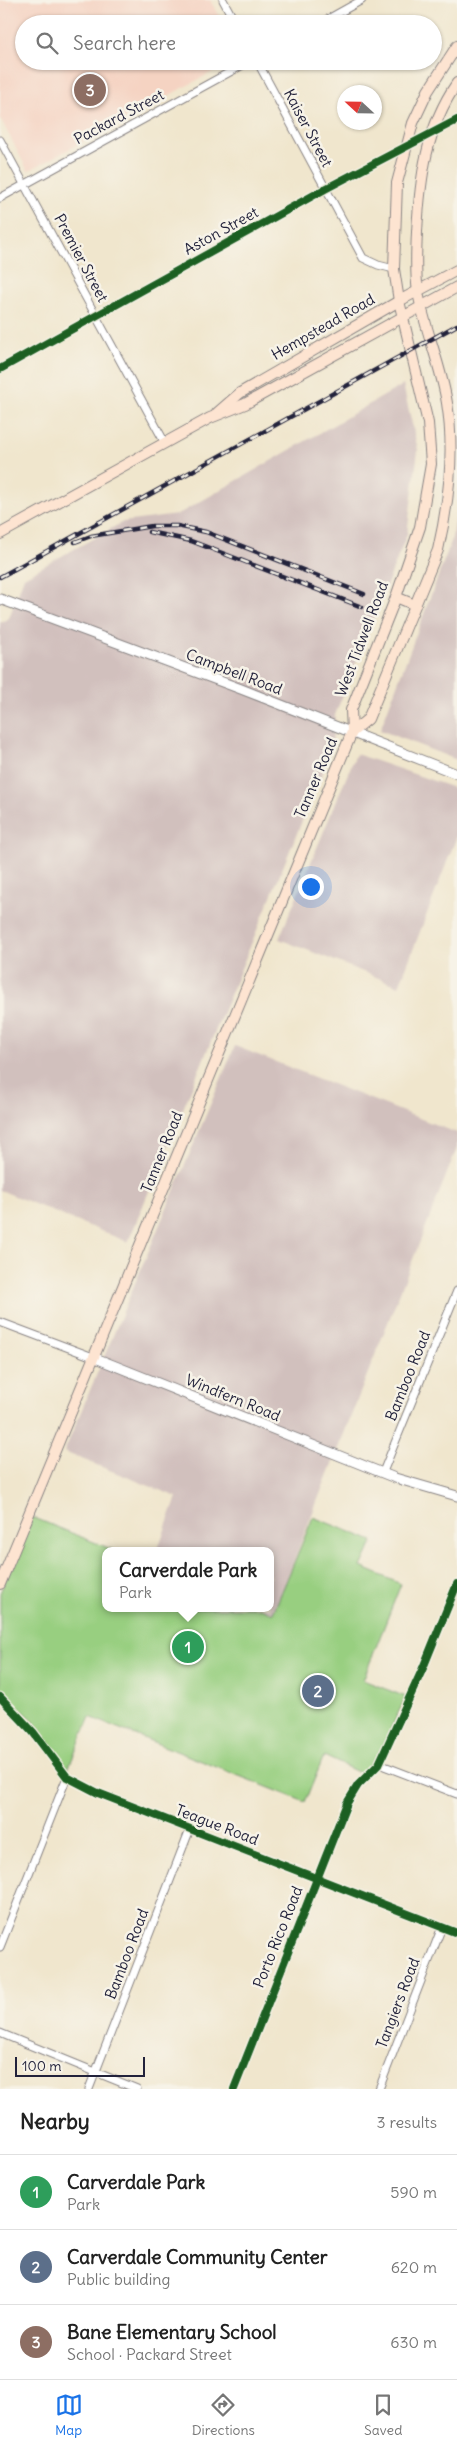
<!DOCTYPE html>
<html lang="en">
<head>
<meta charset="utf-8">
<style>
	body { margin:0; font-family:Delius,sans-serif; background:#f6f6f6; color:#222 }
	.compass { position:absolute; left:337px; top:85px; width:45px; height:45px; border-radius:50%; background:#fff; box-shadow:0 1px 4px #0004; rotate:292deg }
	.scale { position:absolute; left:15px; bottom:12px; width:130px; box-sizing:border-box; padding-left:5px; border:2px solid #22223b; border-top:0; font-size:14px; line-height:18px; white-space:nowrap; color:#22223b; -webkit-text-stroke:4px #f7f3e8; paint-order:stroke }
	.you { position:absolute; left:310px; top:886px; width:18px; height:18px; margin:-12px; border:4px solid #fff; border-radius:50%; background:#1a73e8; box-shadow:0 0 0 8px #1a73e833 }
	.badge { display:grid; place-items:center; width:32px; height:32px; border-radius:50%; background:#1a73e8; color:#fff; font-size:16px; font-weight:700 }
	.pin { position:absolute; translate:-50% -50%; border:2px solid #fff; box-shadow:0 1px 5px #0006 }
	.popup { position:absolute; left:102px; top:1547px; width:172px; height:65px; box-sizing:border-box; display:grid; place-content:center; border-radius:10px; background:#fff; filter:drop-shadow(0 1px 4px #0005); font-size:16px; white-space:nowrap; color:#767676 }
	.popup b { font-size:19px; color:#222 }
	.popup::after { content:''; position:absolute; left:50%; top:100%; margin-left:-10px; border:10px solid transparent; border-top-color:#fff }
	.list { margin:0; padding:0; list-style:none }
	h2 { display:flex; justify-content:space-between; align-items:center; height:65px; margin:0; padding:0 20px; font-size:21px }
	h2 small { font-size:16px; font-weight:400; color:#767676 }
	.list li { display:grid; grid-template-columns:32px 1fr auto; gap:15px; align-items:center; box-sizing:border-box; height:75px; padding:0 20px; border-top:1px solid #e0e0e0 }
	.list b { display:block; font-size:19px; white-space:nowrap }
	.list p { margin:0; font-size:16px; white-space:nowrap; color:#767676 }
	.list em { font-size:16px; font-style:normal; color:#767676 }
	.icon { flex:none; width:28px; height:28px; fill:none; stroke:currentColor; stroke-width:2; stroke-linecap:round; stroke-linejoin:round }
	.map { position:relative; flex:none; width:457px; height:2089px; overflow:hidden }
	.search { position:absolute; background:#fff; box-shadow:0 1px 4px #0004; left:15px; right:15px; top:15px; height:55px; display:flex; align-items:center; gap:12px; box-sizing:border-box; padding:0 18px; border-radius:28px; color:#767676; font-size:19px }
	.sheet { height:290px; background:#fff }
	nav { display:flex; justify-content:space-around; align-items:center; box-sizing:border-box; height:70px; border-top:1px solid #e0e0e0; background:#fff; font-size:14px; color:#767676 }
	nav a { display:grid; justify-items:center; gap:2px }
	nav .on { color:#1a73e8 }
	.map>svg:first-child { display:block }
	.built { fill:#f5d3c2 }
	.industrial { fill:#d1c0bd }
	.green { fill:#98cf80; stroke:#5d785e }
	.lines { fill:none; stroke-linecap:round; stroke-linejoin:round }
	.minor-casing { stroke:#898484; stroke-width:9 }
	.tertiary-casing { stroke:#898484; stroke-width:11 }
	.secondary-casing { stroke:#898484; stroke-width:12 }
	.minor { stroke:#fff; stroke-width:7 }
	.tertiary { stroke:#fff; stroke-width:9 }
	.secondary { stroke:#fde4d1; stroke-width:10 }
	.rail-casing { stroke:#22223b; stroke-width:4.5 }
	.rail { stroke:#f7f3e8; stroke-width:2.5; stroke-dasharray:8; stroke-linecap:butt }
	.cycleway-casing { stroke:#f7f3e8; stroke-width:11 }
	.cycleway { stroke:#1b5e20; stroke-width:8 }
	.labels { text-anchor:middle; stroke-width:5; stroke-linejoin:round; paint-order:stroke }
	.street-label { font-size:15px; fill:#22223b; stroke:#f7f3e8 }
</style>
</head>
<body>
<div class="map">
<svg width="457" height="2089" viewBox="0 0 457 2089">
	<rect width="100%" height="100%" fill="#f7f3e8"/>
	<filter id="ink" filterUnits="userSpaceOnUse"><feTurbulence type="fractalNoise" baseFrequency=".02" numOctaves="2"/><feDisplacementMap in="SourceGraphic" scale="10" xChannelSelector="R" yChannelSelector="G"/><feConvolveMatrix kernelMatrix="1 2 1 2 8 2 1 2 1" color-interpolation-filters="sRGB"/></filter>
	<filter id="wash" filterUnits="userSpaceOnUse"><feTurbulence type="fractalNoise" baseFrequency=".0096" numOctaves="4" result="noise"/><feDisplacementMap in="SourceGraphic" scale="20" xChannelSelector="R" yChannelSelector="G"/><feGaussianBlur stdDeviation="1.12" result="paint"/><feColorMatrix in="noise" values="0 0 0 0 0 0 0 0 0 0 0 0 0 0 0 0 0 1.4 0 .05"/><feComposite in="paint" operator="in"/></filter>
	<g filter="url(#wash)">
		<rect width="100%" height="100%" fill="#f0e6cd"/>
		<polygon class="built" points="0,0 210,0 223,24 24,24 24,61 233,61 28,171 0,118"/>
		<g class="industrial">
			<polygon points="403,385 418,450 407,534 335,715 331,751 128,1242 0,1190 0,623 9,618 24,577 123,522 177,515"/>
			<polygon points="457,512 457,760 380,730 451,542"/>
			<polygon points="356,754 457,789 457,836 399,986 279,939"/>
			<polygon points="235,1046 457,1133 457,1148 273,1613 261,1608 270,1608 270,1551 157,1551 177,1497 64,1452"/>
		</g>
		<polygon class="green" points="32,1517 116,1551 106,1551 106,1608 261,1608 273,1613 313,1517 373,1541 361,1567 401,1584 363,1680 406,1697 380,1751 362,1774 324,1756 305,1802 90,1717 68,1769 31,1718 0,1691 0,1593"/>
	</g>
	<g filter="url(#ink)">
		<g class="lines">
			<defs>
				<g id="minor">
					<polyline points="223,0 236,24"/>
					<polyline points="319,24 362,0"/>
					<polyline points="257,61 363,258 378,265 394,269"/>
					<polyline points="0,140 165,443"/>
					<polyline points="0,198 250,61"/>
					<polyline points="0,369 325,189 457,120"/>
					<polyline points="0,1322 93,1357"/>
					<polyline points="383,1472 457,1291"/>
					<polyline points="0,1697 33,1732 67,1777 98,1793 457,1933"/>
					<polyline points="379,1764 457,1794"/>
					<polyline points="0,1947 67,1777"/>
					<polyline points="0,2033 137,2089"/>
					<polyline points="89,2089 190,1829"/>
					<polyline points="234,2089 347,1803 358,1785 379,1764 423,1668 457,1584"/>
					<polyline points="379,2089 442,1927"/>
				</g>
				<g id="tertiary">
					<polyline points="0,599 241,689 457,774"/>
					<polyline points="93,1357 395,1478 457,1496"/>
				</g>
				<g id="secondary">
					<polyline points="217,413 240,393 399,301 457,270"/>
					<polyline points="0,534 210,418 245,404 457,287"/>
					<polyline points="396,597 415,605"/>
					<path d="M352,732l16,-13 70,-169c11,-48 17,-98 9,-147 -6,-38 -22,-73 -29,-111 -3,-19 -2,-40 -1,-60 3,-53 9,-104 40,-149"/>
					<polyline points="0,1584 352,732 351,710 396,597 420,527 431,464 428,423 399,301 394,269 397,183 413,123 428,91 457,46"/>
				</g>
			</defs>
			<use href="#minor" class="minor-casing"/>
			<use href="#tertiary" class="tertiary-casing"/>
			<use href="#secondary" class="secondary-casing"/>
			<use href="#minor" class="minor"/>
			<use href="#tertiary" class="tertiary"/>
			<use href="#secondary" class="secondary"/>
			<defs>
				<g id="rail">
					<polyline points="149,532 191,541 362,607"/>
					<polyline points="75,542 91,536 152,526 177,526 206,532 364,594"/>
					<polyline points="0,577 457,325"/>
				</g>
			</defs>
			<use href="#rail" class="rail-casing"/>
			<use href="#rail" class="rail"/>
			<defs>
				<g id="cycleway">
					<polyline points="0,369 325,189 457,120"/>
					<polyline points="0,1697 33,1732 67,1777 98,1793 457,1933"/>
					<polyline points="234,2089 347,1803 358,1785 379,1764 423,1668 457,1584"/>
				</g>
			</defs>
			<use href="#cycleway" class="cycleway-casing"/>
			<use href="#cycleway" class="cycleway"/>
		</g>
	</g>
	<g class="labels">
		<g class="street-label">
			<text transform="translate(119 117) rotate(-28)" y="5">Packard Street</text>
			<text transform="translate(308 128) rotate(62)" y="5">Kaiser Street</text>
			<text transform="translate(221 231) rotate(-29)" y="5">Aston Street</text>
			<text transform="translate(81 258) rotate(62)" y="5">Premier Street</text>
			<text transform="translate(323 327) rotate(-30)" y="5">Hempstead Road</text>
			<text transform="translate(362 639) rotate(-69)" y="5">West Tidwell Road</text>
			<text transform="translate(234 672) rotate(21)" y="5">Campbell Road</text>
			<text transform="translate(316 778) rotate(-67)" y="5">Tanner Road</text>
			<text transform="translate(162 1152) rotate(-68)" y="5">Tanner Road</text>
			<text transform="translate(408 1376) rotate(-68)" y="5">Bamboo Road</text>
			<text transform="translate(233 1398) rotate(22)" y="5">Windfern Road</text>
			<text transform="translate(217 1825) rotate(21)" y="5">Teague Road</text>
			<text transform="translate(278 1937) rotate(-68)" y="5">Porto Rico Road</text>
			<text transform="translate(127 1954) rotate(-69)" y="5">Bamboo Road</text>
			<text transform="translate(398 2003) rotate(-69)" y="5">Tangiers Road</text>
		</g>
	</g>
</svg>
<svg class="compass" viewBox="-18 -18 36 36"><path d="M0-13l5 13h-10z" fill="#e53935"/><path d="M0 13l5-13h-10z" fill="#767676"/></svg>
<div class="scale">100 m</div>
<div class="you"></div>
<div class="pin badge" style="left:188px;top:1647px;background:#2e9e5b">1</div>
<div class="popup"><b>Carverdale Park</b>Park</div>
<div class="pin badge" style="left:318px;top:1691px;background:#5c6f8a">2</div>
<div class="pin badge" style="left:90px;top:90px;background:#8d6e63">3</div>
<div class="search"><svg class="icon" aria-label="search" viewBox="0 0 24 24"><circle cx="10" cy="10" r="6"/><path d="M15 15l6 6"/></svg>Search here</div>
</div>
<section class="sheet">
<h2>Nearby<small>3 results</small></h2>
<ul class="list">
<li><span class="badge" style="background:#2e9e5b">1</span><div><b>Carverdale Park</b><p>Park</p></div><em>590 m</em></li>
<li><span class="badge" style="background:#5c6f8a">2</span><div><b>Carverdale Community Center</b><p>Public building</p></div><em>620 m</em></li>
<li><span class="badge" style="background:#8d6e63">3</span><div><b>Bane Elementary School</b><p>School · Packard Street</p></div><em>630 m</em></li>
</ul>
</section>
<nav>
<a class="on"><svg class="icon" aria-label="map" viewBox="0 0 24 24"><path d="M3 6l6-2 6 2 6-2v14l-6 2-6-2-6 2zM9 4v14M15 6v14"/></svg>Map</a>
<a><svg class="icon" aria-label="directions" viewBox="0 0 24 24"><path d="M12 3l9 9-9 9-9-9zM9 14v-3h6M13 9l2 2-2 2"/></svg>Directions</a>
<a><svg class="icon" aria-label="saved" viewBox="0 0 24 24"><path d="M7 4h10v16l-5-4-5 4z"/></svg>Saved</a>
</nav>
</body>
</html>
